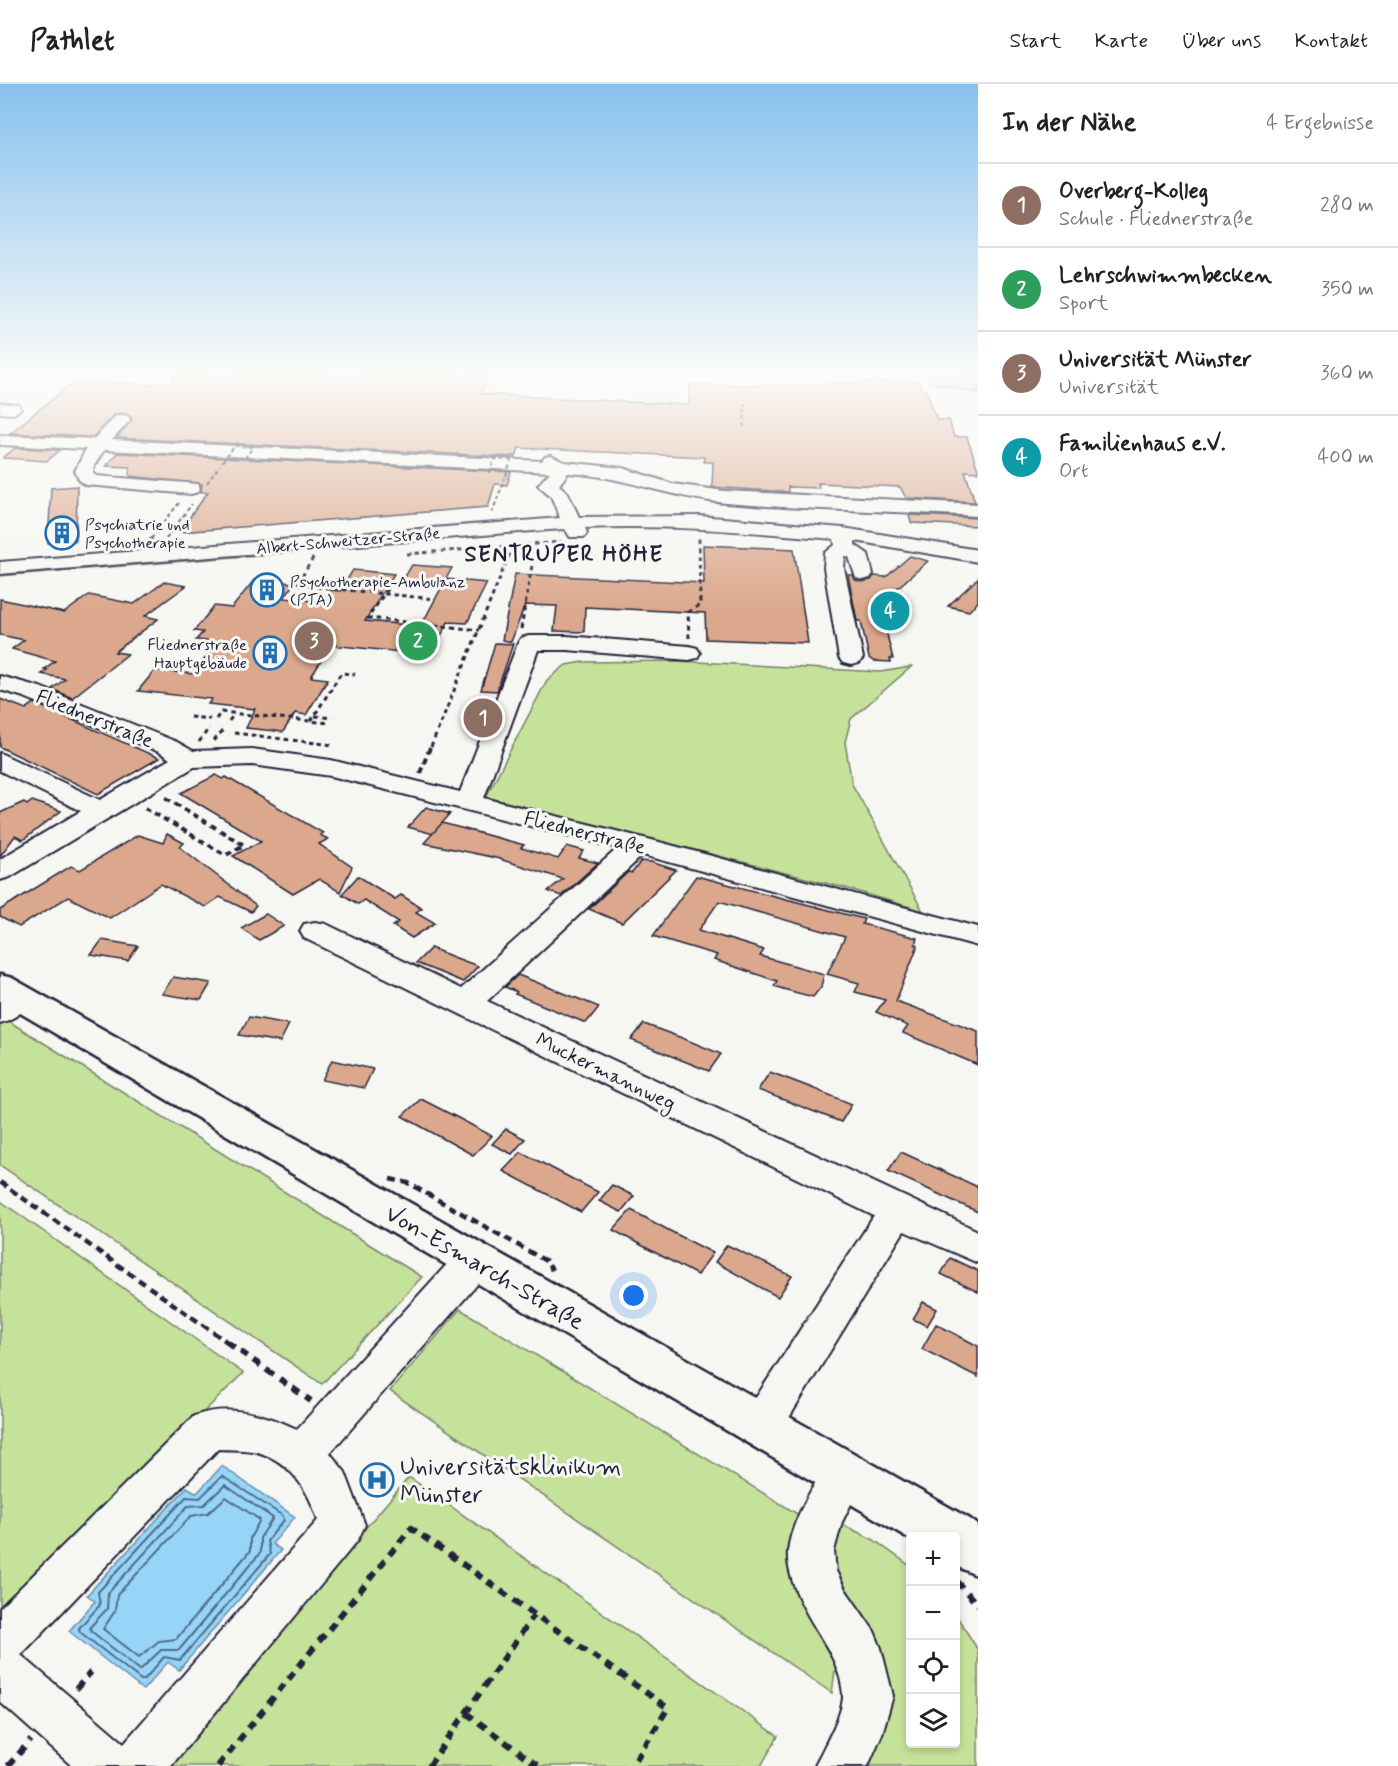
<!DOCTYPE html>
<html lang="de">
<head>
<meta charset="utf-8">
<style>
	body { margin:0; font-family:Mynerve,sans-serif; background:#f2f2f2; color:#222 }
	.controls { position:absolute; right:18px; bottom:18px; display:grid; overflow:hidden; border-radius:6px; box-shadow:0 3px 9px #0003 }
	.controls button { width:54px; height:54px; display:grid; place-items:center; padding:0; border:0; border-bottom:2px solid #e0e0e0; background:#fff; color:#222; font:30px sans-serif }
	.you { position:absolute; left:634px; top:1212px; width:21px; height:21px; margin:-15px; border:4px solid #fff; border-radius:50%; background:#1a73e8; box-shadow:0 0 0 9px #1a73e833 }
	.badge { display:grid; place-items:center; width:39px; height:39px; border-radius:50%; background:#1f6fb2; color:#fff; font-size:20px; font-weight:700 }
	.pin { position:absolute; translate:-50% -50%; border:3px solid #fff; box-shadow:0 2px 6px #0006 }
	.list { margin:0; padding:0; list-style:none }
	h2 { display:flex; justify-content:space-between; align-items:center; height:78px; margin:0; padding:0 24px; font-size:26px }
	h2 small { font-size:20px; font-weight:400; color:#767676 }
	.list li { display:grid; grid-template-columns:39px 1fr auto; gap:18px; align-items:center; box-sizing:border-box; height:84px; padding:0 24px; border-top:2px solid #e0e0e0 }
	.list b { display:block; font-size:22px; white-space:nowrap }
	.list p { margin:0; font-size:20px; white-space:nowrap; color:#767676 }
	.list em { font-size:20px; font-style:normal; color:#767676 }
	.icon { flex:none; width:33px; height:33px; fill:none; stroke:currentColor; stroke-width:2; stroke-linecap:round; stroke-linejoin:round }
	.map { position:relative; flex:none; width:978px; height:1682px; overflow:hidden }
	header { display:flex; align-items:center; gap:36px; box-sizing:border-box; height:84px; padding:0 30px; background:#fff; border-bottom:2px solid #e0e0e0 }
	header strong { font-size:28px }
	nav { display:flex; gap:33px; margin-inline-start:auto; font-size:21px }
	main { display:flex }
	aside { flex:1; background:#fff }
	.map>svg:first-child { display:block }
	.green { fill:#c5e29a; stroke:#74826a; stroke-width:1.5 }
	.water { fill:#97d5f8; stroke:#688dac; stroke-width:1.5 }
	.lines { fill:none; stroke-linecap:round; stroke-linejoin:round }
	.shore { stroke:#516a87; stroke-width:2 }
	.building { fill:#dba88d; stroke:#22223b; stroke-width:1.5 }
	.minor-casing { stroke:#22223b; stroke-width:4 }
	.major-casing { stroke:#22223b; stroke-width:5 }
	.path-far4 { stroke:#22223b; stroke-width:2; stroke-dasharray:4 3; stroke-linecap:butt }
	.path-far3 { stroke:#22223b; stroke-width:3; stroke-dasharray:4.5 4; stroke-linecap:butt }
	.path-far2 { stroke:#22223b; stroke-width:4; stroke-dasharray:6 4.5; stroke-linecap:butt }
	.path-far1 { stroke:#22223b; stroke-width:4.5; stroke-dasharray:8 5; stroke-linecap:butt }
	.path { stroke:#22223b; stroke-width:6; stroke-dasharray:9 7; stroke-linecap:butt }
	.minor { fill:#f6f6f2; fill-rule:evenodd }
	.major { fill:#f6f6f2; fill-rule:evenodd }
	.path-bridge { stroke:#22223b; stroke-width:2; stroke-dasharray:4 3; stroke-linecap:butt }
	.labels { text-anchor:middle; stroke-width:6; stroke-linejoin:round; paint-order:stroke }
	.far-poi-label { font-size:16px; fill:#22223b; stroke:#f6f6f2; text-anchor:start }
	.far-street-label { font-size:16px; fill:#22223b; stroke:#f6f6f2 }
	.street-label { font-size:20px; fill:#22223b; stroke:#f6f6f2 }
	.far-district-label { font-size:22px; font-weight:bold; letter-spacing:1.5px; fill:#22223b; stroke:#f6f6f2 }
	.near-street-label { font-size:24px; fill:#22223b; stroke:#f6f6f2 }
	.near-poi-label { font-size:24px; fill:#22223b; stroke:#f6f6f2; text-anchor:start }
</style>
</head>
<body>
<header>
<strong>Pathlet</strong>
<nav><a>Start</a><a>Karte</a><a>Über uns</a><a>Kontakt</a></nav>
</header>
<main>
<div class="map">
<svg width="978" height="1682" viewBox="0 0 978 1682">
	<rect width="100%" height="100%" fill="#f6f6f2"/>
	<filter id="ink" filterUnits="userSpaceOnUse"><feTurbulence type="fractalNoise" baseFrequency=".0167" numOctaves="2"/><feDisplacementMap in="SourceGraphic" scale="12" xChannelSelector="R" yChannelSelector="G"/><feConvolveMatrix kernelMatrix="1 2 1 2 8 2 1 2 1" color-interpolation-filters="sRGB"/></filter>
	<g filter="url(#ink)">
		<g class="green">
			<polygon points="361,459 298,468 0,492 0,488"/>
			<polygon points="678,577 881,588 911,583 851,635 845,658 852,700 923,827 853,806 486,713 547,596 566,581 583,578"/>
			<polygon points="5,935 422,1193 322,1300 0,1081 0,939"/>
			<polygon points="2,1118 243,1289 0,1530 0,1120"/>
			<polygon points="460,1225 804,1434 837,1571 832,1609 390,1307"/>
			<polygon points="409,1393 778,1652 761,1682 163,1682"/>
			<polygon points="837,1438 874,1456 910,1482 910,1660 956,1660 956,1531 978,1566 978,1682 868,1682 826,1479"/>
		</g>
		<polygon class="water" points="222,1382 295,1433 272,1460 281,1466 179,1586 168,1578 143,1606 69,1547 95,1517 87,1511 187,1403 197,1409"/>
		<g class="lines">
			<g class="shore">
				<polygon points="222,1392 283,1432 284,1436 267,1457 270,1470 180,1576 164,1573 144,1596 141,1596 80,1548 79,1544 100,1521 98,1508 186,1413 200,1414"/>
				<polygon points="225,1401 273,1434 260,1454 260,1469 179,1566 161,1566 140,1586 91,1547 90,1543 107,1525 108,1509 188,1422 204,1421"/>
				<polygon points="226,1413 260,1436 250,1454 250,1467 176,1555 159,1557 139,1573 103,1545 115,1527 117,1511 191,1432 208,1429"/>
			</g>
		</g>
		<g class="building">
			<polygon points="173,291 488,291 481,310 689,321 690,301 793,301 906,297 919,299 922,306 926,306 937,336 949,336 954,353 967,353 978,386 978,388 965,387 975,418 906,414 900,403 818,399 819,404 788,403 788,408 712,403 713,378 704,378 704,373 519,364 516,373 117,354 132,336 130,331 122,329 114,330 93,353 10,349 75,297 152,301 154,298 173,299"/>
			<polygon points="930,291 978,291 978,309 929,298"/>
			<polygon points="15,364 60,366 47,377 3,374"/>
			<polygon points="117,369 511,388 507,401 495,400 488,423 179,448 208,408 201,408 202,400 130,392 130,383 106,382"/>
			<polygon points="77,402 76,457 48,459 51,404"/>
			<polygon points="909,431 978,434 978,442 911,439"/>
			<polygon points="703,461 794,465 808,559 706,555 705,529 585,523 584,548 554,547 557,522 525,521 511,558 502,556 515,490 704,499"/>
			<polygon points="910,472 928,477 895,506 901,531 882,530 893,575 890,575 891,578 873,577 869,574 861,537 857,537 848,491 853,491 855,496 862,498 871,496 874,492 886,493"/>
			<polygon points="412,481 452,484 442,502 401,499"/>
			<polygon points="353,486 394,490 365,537 421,542 446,495 487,499 467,539 448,538 431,571 331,561 311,593 328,595 306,631 295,629 283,648 246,644 255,625 208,620 212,615 138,607 155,586 194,590 217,558 196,556 203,548 194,547 214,522 232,524 254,496 294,499 284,514 322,518 330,506 340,507"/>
			<polygon points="978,494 978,518 969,527 948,522"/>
			<polygon points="164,498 186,502 145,532 158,535 115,568 128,570 72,614 52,605 65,595 41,590 47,586 44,585 55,577 12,565 24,556 0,551 0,515 64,529 89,511 134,520"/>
			<polygon points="495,559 513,560 497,607 481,606"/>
			<polygon points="0,615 26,625 34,619 159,674 98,710 0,663"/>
			<polygon points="216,691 223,695 226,693 323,749 320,751 328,755 319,760 352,783 340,808 319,795 293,810 233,772 261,757 181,709"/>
			<polygon points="32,717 61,727 23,756 15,752 0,772 0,729 24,718 27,721"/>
			<polygon points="426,723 450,730 433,750 408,743"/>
			<polygon points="442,739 524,761 521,764 558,775 567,762 584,767 579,774 598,779 561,812 548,807 563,795 496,774 424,759"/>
			<polygon points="167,750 184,759 180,763 256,822 251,828 220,813 205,823 161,800 110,834 68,813 19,843 0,833 0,826 71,782 80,786 138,751 163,759"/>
			<polygon points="641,777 651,778 676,786 622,839 589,825 628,788 632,789"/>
			<polygon points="358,792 395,815 401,811 422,824 416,828 435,839 412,854 393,842 399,838 364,816 358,820 342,810"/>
			<polygon points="696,792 864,835 862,840 917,854 915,860 918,861 896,917 978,947 978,981 903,949 908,942 876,928 885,916 855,908 859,899 827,890 845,853 719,817 699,846 764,866 760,872 824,890 821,903 813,913 783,905 774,902 777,897 714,876 717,871 653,852"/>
			<polygon points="266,830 284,842 259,856 241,844"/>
			<polygon points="102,856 138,862 128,877 91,871"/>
			<polygon points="431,864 456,874 478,882 463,898 416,879"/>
			<polygon points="518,891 584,917 599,923 586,939 515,910 517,908 505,903"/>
			<polygon points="173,893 211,899 201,916 162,910"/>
			<polygon points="249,933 289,940 280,958 239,951"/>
			<polygon points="644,940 682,954 721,970 709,987 631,956"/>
			<polygon points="332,976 373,985 364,1004 322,996"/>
			<polygon points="770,988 812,1004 852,1020 841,1038 758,1006"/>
			<polygon points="421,1015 458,1034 492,1052 473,1071 402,1032"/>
			<polygon points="506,1045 525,1055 512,1070 492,1060"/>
			<polygon points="521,1068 561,1089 598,1108 581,1128 503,1087"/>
			<polygon points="901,1068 978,1103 978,1128 888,1087"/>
			<polygon points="612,1101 634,1112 621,1128 599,1117"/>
			<polygon points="631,1126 672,1148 713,1169 697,1191 613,1146"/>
			<polygon points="727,1161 792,1192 778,1213 715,1178"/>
			<polygon points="950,1174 978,1187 978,1208 941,1190"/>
			<polygon points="923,1218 937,1225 927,1242 913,1235"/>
			<polygon points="936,1240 978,1262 978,1293 922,1265"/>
		</g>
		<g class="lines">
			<defs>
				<g id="minor">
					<polygon points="0,319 19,321 21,325 13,330 0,329"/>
					<path d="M122,331l6,1 2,4 -18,20 430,21 3,-4 6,-1 13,6 59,6 50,16 52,7 253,13v12c-84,-5 -169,-6 -252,-13 -55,-5 -103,-27 -158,-30l-9,12 9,8 11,24 120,-1 144,12 135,22v12l-123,-21v4l13,9 5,20 -3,4 -7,2 -7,-2 -7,-21 -4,-1 -1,12 19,90 -4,5 -8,2 -8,-2 -4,-5 -15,-90 1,-15 10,-8 -1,-6c-83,-7 -166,-15 -249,-11l2,5 -3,4h-14l-5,-8 -32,2 -533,43v-12l560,-44 -9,-22 -13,-11 12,-13 -446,-22 -10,16 -1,7 4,3 101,8 2,4 -2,4 -7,2 -105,-9 -7,-5 -4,-9 11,-22 -86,-4v-10l94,4 22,-23z"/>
					<polygon points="529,552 567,552 689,562 697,564 700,569 697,574 689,576 567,566 538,566 484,714 648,755 978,843 978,862 643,771 487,917 978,1147 978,1179 904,1147 776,1355 761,1361 746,1355 740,1342 746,1329 874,1132 304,854 300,847 304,840 315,838 326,840 461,905 618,764 331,692 252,681 194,683 10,793 0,796 0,775 81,727 0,687 0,669 100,716 170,675 159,668 24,613 0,606 0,592 40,603 177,658 193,667 252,665 331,676 460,708 518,559 521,554"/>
					<path d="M19,903l11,3 5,7c-8,13 -21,22 -35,26v-27l8,-6z"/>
					<path d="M474,1162l14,4 5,11 -5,11 -158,181 15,19 20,53 -7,15 -187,226h-99l-72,-64v-94l194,-192c34,-13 71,-2 103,13l163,-179zM218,1365c12,1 27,0 39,3 33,9 51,37 61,68l-194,223 -103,-88z"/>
					<path d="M844,1370l16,6 6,14 -24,48 -8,29 2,20 9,18 29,42 7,17 12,48 -11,38 -14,32h-53c8,-19 29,-52 28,-72 -3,-29 -16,-46 -30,-70 -12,-20 -27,-50 -25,-73 3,-30 26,-65 40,-91z"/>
				</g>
				<polygon id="major" points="0,891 12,894 970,1435 978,1441 978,1492 956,1482 956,1452 910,1452 910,1455 0,917"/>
			</defs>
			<use href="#minor" class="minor-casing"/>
			<use href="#major" class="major-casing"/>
			<g class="path-far4">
				<polyline points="160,293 162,291"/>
				<polyline points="744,343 745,319"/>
				<polyline points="207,399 220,381"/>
				<polyline points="492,429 505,394"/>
				<polyline points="151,455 179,419"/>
				<polyline points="166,455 192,420"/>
			</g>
			<g class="path-far3">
				<polyline points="149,458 152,454"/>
				<polyline points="407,470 562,458"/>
				<polyline points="313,474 297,501 435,515"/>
				<polyline points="392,498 368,534 479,546"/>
				<polyline points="521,545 536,458"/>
				<polyline points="689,554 688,528 700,521 699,454"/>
				<polyline points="315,632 332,634"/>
				<polyline points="190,633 210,635"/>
				<polyline points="216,635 221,628 329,639"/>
				<polyline points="229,637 234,630"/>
				<polyline points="311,637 341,589 355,590"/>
				<polyline points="234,649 333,661"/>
				<polyline points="214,657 223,646"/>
				<polyline points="199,658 209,644"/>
				<polyline points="431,663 510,469 509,462"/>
			</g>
			<g class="path-far2">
				<polyline points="420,689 431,661"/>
				<polyline points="145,724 226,771 244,761 163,712"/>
			</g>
			<g class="path-far1">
				<polyline points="390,1095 408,1099 546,1177 552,1186"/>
				<polyline points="0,1098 230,1260"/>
			</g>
			<g class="path">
				<polyline points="227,1258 311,1317"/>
				<polyline points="956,1497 978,1521"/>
				<polyline points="76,1605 91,1588"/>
				<polyline points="466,1629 538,1682"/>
				<polyline points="8,1682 31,1656"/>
				<polyline points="218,1682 411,1444 668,1624 632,1682"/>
				<polyline points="429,1682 534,1531"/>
			</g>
			<use href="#minor" class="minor"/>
			<use href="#major" class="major"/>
			<g class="path-bridge">
				<polyline points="235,362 253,363 243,377"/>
				<polyline points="222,378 238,358"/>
				<polyline points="490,389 494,375 511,376"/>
				<polyline points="506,392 513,371"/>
			</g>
		</g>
	</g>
	<linearGradient id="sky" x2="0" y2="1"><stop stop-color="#87c1ee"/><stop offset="0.55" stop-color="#fbfbf9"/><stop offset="1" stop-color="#fbfbf9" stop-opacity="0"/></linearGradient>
	<rect width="978" height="526" fill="url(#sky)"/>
	<defs>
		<symbol id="building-ring" viewBox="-11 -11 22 22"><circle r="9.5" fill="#f6f6f2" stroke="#1f6fb2" stroke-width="1.5"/><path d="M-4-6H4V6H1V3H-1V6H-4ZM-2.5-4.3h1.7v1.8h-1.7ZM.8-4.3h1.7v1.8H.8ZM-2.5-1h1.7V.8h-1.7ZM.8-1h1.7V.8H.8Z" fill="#1f6fb2"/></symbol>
		<symbol id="hospital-ring" viewBox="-11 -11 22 22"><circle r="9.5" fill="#f6f6f2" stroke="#1f6fb2" stroke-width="1.5"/><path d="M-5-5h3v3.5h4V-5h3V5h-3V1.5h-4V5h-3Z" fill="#1f6fb2"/></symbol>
	</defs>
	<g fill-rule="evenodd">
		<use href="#building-ring" x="43" y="430" width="38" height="38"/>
		<use href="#building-ring" x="248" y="487" width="38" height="38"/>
		<use href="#building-ring" x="251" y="550" width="38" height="38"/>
		<use href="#hospital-ring" x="358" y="1377" width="38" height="38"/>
	</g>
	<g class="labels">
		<g class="far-poi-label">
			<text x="85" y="446">Psychiatrie und<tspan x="85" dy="18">Psychotherapie</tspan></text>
			<text x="290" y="503">Psychotherapie-Ambulanz<tspan x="290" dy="18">(PTA)</tspan></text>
			<text x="247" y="566" text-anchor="end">Fliednerstraße<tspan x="247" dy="18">Hauptgebäude</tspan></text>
		</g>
		<g class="far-street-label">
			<text transform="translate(348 456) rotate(-5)" y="6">Albert-Schweitzer-Straße</text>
		</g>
		<g class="street-label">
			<text transform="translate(95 634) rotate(22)" y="7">Fliednerstraße</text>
			<text transform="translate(585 748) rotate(14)" y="7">Fliednerstraße</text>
			<text transform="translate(606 987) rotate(26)" y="7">Muckermannweg</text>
		</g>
		<g class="far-district-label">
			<text x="564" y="477">SENTRUPER HÖHE</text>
		</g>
		<g class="near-street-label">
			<text transform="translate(485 1183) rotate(30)" y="8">Von-Esmarch-Straße</text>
		</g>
		<g class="near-poi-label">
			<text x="400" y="1390">Universitätsklinikum<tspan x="400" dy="28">Münster</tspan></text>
		</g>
	</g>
</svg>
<div class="controls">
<button>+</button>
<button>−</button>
<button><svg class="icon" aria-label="locate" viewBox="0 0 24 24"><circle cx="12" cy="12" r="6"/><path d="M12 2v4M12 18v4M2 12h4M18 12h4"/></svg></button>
<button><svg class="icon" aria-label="layers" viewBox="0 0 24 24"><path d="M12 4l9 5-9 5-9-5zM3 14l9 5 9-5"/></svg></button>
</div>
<div class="you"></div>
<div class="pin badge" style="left:483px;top:634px;background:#8d6e63">1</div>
<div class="pin badge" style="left:418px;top:557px;background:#2e9e5b">2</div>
<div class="pin badge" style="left:314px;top:557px;background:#8d6e63">3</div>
<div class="pin badge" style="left:890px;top:527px;background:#0f9aa8">4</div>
</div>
<aside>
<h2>In der Nähe<small>4 Ergebnisse</small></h2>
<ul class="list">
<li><span class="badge" style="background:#8d6e63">1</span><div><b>Overberg-Kolleg</b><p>Schule · Fliednerstraße</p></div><em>280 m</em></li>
<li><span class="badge" style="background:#2e9e5b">2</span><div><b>Lehrschwimmbecken</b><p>Sport</p></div><em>350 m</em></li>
<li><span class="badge" style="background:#8d6e63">3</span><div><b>Universität Münster</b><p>Universität</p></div><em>360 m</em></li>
<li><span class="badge" style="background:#0f9aa8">4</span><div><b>Familienhaus e.V.</b><p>Ort</p></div><em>400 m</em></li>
</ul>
</aside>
</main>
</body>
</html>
